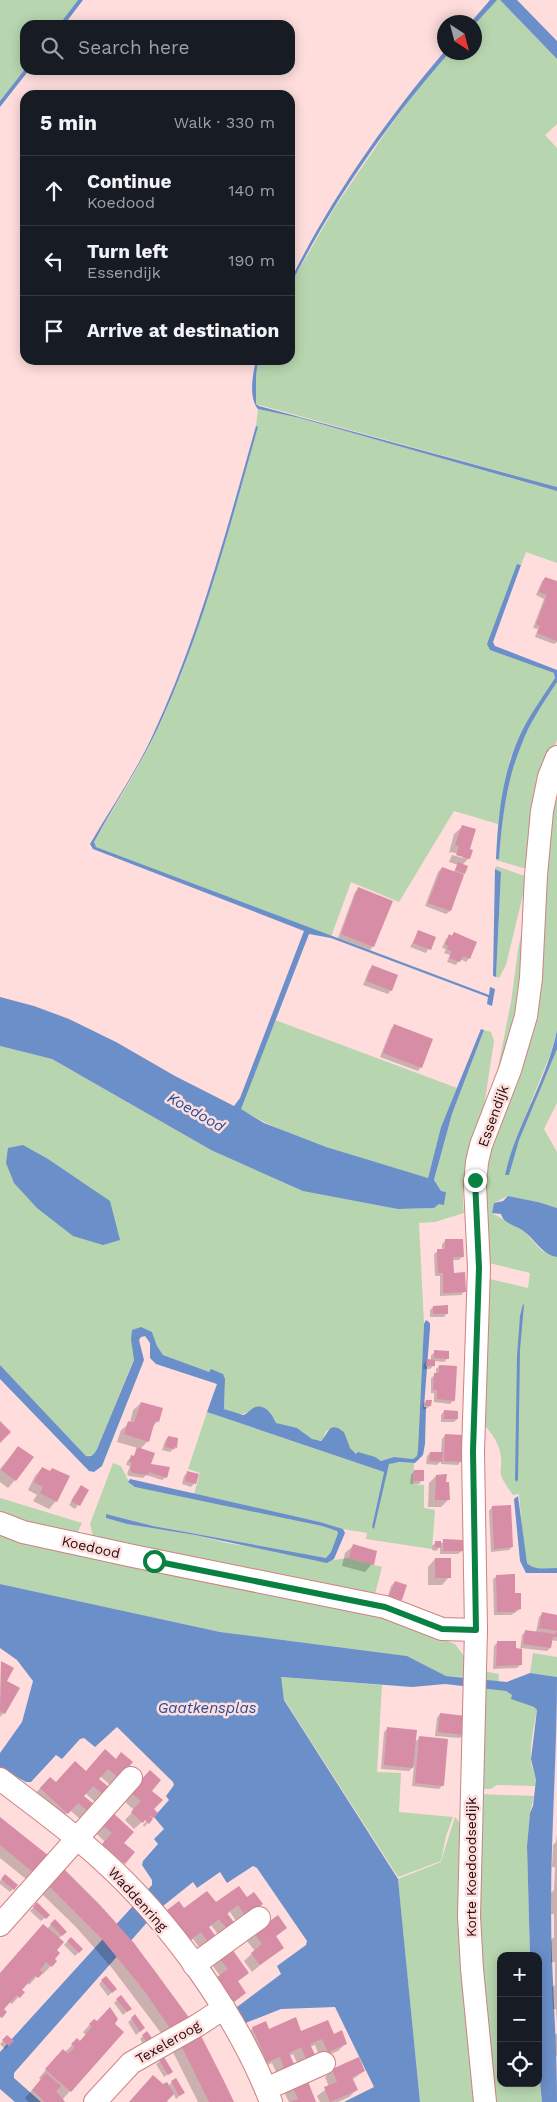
<!DOCTYPE html>
<html lang="en">
<head>
<meta charset="utf-8">
<style>
	body { margin:0; font-family:"Work Sans",sans-serif; background:#20242c; color:#f1f3f6 }
	.controls { position:absolute; right:15px; bottom:15px; display:grid; overflow:hidden; border-radius:10px; box-shadow:0 2px 12px #0003 }
	.controls button { width:45px; height:45px; display:grid; place-items:center; padding:0; border:0; border-bottom:1px solid #363941; background:#171b24; color:#f1f3f6; font:25px sans-serif }
	.compass { position:absolute; left:437px; top:15px; width:45px; height:45px; border-radius:50%; background:#171b24; box-shadow:0 2px 12px #0003; rotate:144deg }
	.stop { position:absolute; width:15px; height:15px; margin:-11px; border:4px solid #0b8043; border-radius:50%; background:#fff }
	.stop.end { background:#0b8043; border-color:#fff; box-shadow:0 1px 5px #0008 }
	.list { margin:0; padding:0; list-style:none }
	h2 { display:flex; justify-content:space-between; align-items:center; height:65px; margin:0; padding:0 20px; font-size:21px }
	h2 small { font-size:16px; font-weight:400; color:#9ea1a6 }
	.list li { display:grid; grid-template-columns:32px 1fr auto; gap:15px; align-items:center; box-sizing:border-box; height:70px; padding:0 20px; border-top:1px solid #363941 }
	.list b { display:block; font-size:19px; white-space:nowrap }
	.list p { margin:0; font-size:16px; white-space:nowrap; color:#9ea1a6 }
	.list em { font-size:16px; font-style:normal; color:#9ea1a6 }
	.icon { flex:none; width:28px; height:28px; fill:none; stroke:currentColor; stroke-width:2; stroke-linecap:round; stroke-linejoin:round }
	.map { position:relative; flex:none; width:557px; height:2102px; overflow:hidden }
	.search { position:absolute; background:#171b24; box-shadow:0 2px 12px #0003; left:20px; top:20px; width:275px; height:55px; display:flex; align-items:center; gap:12px; box-sizing:border-box; padding:0 18px; border-radius:15px; color:#9ea1a6; font-size:19px }
	.panel { position:absolute; background:#171b24; box-shadow:0 2px 12px #0003; left:20px; top:90px; width:275px; height:275px; border-radius:15px }
	.map>svg:first-child { display:block }
	.green { fill:#b7d5af }
	.water { fill:#6b8fc9 }
	.shadow { fill:#0003 }
	.building { fill:#d78da5 }
	.lines { fill:none; stroke-linecap:round; stroke-linejoin:round }
	.minor-casing { stroke:#cd8283; stroke-width:24 }
	.minor { stroke:#fff; stroke-width:22 }
	.route { stroke:#0b8043; stroke-width:6 }
	.labels { text-anchor:middle; stroke-width:5; stroke-linejoin:round; paint-order:stroke }
	.street-label { font-size:14px; fill:#270b0d; stroke:#fedddc }
	.water-label { font-size:15px; font-style:italic; fill:#224f96; stroke:#fedddc }
</style>
</head>
<body>
<div class="map">
<svg width="557" height="2102" viewBox="0 0 557 2102">
	<rect width="100%" height="100%" fill="#fedddc"/>
	<g class="green">
		<polygon points="0,0 78,0 59,25 25,25 25,69 0,101"/>
		<polygon points="496,0 500,0 557,59 557,124 545,135 557,148 557,487 256,404 256,376 258,360 290,360 290,286 294,278 335,207 388,129 420,86 449,53 474,52 475,24"/>
		<path d="M258,409l42,9 257,73v72l-31,-11 -5,13 -3,-1 -28,86 64,23 2,5 -32,49 -14,32 -12,65 -44,-13 -55,91 -48,-20 -20,55 -235,-90 -2,-5c23,-40 49,-80 68,-122 42,-94 68,-194 96,-293l-2,-1z"/>
		<path d="M557,682v58l-7,16 -24,112h-3l-27,-8v-1h3c3,-39 7,-77 22,-114 8,-22 23,-43 36,-63z"/>
		<path d="M557,770v260l-7,25 -34,84 -11,36h4l9,-35 39,-92v55l-13,26 13,23v56l-19,-6 -30,-6 -14,7 -2,10 33,19 17,19 15,6v311c-12,1 -25,4 -32,-8l-6,-66 -6,1c-4,-6 -10,-13 -12,-20 -1,-5 1,-11 0,-17 -1,-14 -9,-25 -18,-34l7,-145 38,9 2,-15 -41,-10 -9,-70 20,-82z"/>
		<polygon points="496,866 525,876 527,878 506,965 499,978 496,977 501,872 495,869"/>
		<polygon points="526,912 523,998 493,1093 511,1002 518,950"/>
		<path d="M275,1020l182,68 -16,39 -13,51c-63,-19 -130,-35 -188,-69z"/>
		<path d="M484,1030l7,2 3,9 -1,7c-5,29 -8,58 -14,87 -6,31 -20,41 -15,78l-29,9 -16,1 5,101 -6,125 -1,7 -4,3 -19,-2 -13,4 -3,-2 -25,-6 -5,-8 -4,-13 -8,-4 -10,3 -3,8c-11,6 -18,-8 -27,-11 -7,-2 -14,-2 -20,-5l-2,-5 -25,-6 -10,3 -15,-6 1,-30 -62,-24 -6,-9 -5,-14 -21,8 3,19 -37,90 -3,6 -8,1 -86,-91v-319l52,13 159,91 187,59 36,-1 5,-4h5l2,-12 -5,-1 -7,-10 18,-67z"/>
		<polygon points="207,1412 384,1472 372,1527 374,1528 388,1465 391,1462 414,1463 413,1484 424,1485 424,1508 435,1510 432,1549 366,1539 367,1533 343,1529 320,1522 194,1494 200,1473 188,1469"/>
		<polygon points="113,1463 121,1466 130,1484 322,1526 337,1531 338,1533 331,1552 326,1558 153,1526 106,1514 106,1518 127,1524 195,1535 227,1543 333,1560 348,1558 382,1567 374,1598 94,1541 90,1524"/>
		<polygon points="0,1498 82,1523 77,1534 0,1516"/>
		<polygon points="0,1530 372,1610 455,1644 467,1660 469,1687 462,1686 462,1677 446,1676 407,1656 220,1632 0,1584"/>
		<polygon points="533,1653 557,1657 557,1677 530,1673"/>
		<path d="M484,1669l4,3 11,2 -1,17 1,-1 7,1 6,4v4l22,8 3,3c-3,16 -7,33 -6,49 0,9 6,17 5,27l-39,-1 -6,4h-13z"/>
		<polygon points="280,1677 382,1685 377,1772 401,1773 399,1812 453,1817 446,1836 441,1861 398,1877 284,1699"/>
		<polygon points="478,1794 534,1796 530,1813 527,1846 530,1956 501,1956 501,2083 538,2083 538,2062 542,2102 492,2102 481,1997"/>
		<polygon points="455,1817 464,1828 479,2102 420,2102 398,1879 441,1862"/>
	</g>
	<g class="water">
		<polygon points="78,0 83,0 64,25 59,25"/>
		<polygon points="490,0 497,0 475,24 471,22"/>
		<polygon points="500,0 517,0 557,41 557,59"/>
		<path d="M444,52l5,1c-60,67 -119,153 -159,233v-5c40,-81 95,-160 154,-229z"/>
		<polygon points="25,69 29,70 0,107 0,101"/>
		<path d="M256,360h2l-2,16v28l3,2 298,81v4l-257,-73 -42,-9c-10,-12 -5,-35 -2,-49z"/>
		<path d="M256,426l2,1c-28,99 -54,199 -96,292 -19,43 -46,82 -68,123l2,5 393,148 1,-8 5,2 -3,17 -5,-2 1,-7 -157,-59 -22,-4 -68,175 23,14 62,24 102,31 13,-51 40,-98 3,1 -32,84 -18,66 7,11 5,1 -2,13 -5,-1 -5,4 -36,1 -95,-18 -92,-41 -159,-91 -52,-13v-49l34,9 35,13 47,23 59,34 59,30 6,-8 64,-167 -211,-82 -3,-5c20,-34 44,-69 61,-105 47,-100 75,-207 105,-313z"/>
		<path d="M517,564l4,1 -28,77 2,4 62,24v12c-13,20 -28,41 -36,64 -15,36 -19,75 -22,113h-3c2,-45 7,-92 28,-132 9,-17 21,-33 31,-49l-1,-5 -64,-23 -3,-6z"/>
		<polygon points="495,869 501,872 496,977 493,976"/>
		<path d="M557,1030v19l-38,91 -10,35h-4c11,-50 42,-94 52,-145z"/>
		<polygon points="23,1145 48,1159 110,1201 120,1240 103,1245 73,1236 37,1208 14,1183 6,1163 8,1148"/>
		<path d="M508,1196l30,6 19,6v49c-15,-3 -20,-15 -31,-24 -7,-7 -22,-8 -25,-19l-9,-1 2,-10 9,-2z"/>
		<polygon points="523,1304 524,1305 520,1350 518,1479 517,1482 515,1480 517,1356 520,1316"/>
		<path d="M426,1320l4,3v5l-6,79h2l-1,37 -2,11 -8,8 -16,-1 -10,2 -15,65 -2,-2 12,-55 -177,-60 10,-28 -61,-20 -6,-6v-15l-5,-7 -4,1 -2,3 5,20 -42,106 -8,6 -5,-1 -89,-92v-14l86,91c7,1 8,-2 11,-7l37,-89 -3,-20 1,-10 9,-3 11,5 5,14 6,9 46,17 2,-3 12,5 2,5 -1,30 19,6c5,-1 8,-7 13,-8 10,-3 17,9 20,16l21,5 15,11 9,2c8,-8 8,-21 23,-9l6,16 6,6 2,-2 17,5 6,4 13,-4 19,2 4,-3 1,-7 6,-125z"/>
		<polygon points="130,1479 320,1522 343,1529 345,1533 334,1559 327,1563 195,1535 127,1524 106,1518 106,1514 153,1526 326,1558 331,1552 338,1533 337,1531 322,1526 135,1487 128,1482"/>
		<path d="M518,1496l9,67c8,8 19,5 30,5v5h-31l-6,-12 -6,-62z"/>
		<path d="M0,1584l220,48 187,24 39,20 61,6 23,-9 27,4c0,77 -6,154 -6,231 0,65 6,129 6,194h-15l-4,-40v-106h-8l-3,-110 3,-33 3,-7 3,-26 -5,-21 6,-49 -3,-3 -23,-8 1,-4 -6,-4 -61,-7 -33,3 -131,-10 3,23 114,179 22,223h-76l30,-15 -39,-80 -54,2 -38,15 -10,-14 48,-36 -4,-8 29,-21 1,-4 -50,-73 -4,-2 -26,17 -7,-11 -23,16 -4,-6 -35,28 -144,163v5l27,24h-26l-15,-13v-37l152,-167v-5l-10,-15 1,-4 15,-17 -4,-5 10,-10 -10,-12 15,-17 -3,-4 8,-11 -1,-3 -56,-55 -22,20 -11,-9 -4,1 -18,20 -6,-4 -25,27h-5l-11,-6 -15,17v-40l22,-31 11,-41 -16,-21 -17,-12z"/>
	</g>
	<g class="shadow">
		<polygon points="545,578 557,583 557,642 554,644 535,637 538,629 533,628 544,599 536,595 542,581"/>
		<polygon points="462,827 469,858 462,865 464,873 450,911 446,914 425,906 438,872 442,868 453,873 458,865 449,862 452,855 463,858 463,855 451,852 449,853 454,834"/>
		<polygon points="359,889 373,946 370,950 338,938 355,892"/>
		<polygon points="419,932 434,938 426,953 410,947"/>
		<polygon points="454,934 469,958 466,962 460,959 456,965 447,962 450,955 444,953 446,949 442,948 446,939"/>
		<polygon points="372,967 391,990 388,994 363,985 369,970"/>
		<polygon points="394,1026 421,1067 418,1071 380,1057 391,1029"/>
		<polygon points="445,1241 463,1256 459,1260 452,1260 453,1274 464,1292 461,1295 440,1296 440,1276 435,1276 434,1254 438,1251 442,1250 442,1244"/>
		<polygon points="433,1307 447,1313 444,1317 430,1317 430,1310"/>
		<polygon points="435,1352 448,1358 444,1362 434,1361 433,1366 430,1369 423,1369 424,1364 427,1360 431,1361 431,1355"/>
		<polygon points="439,1366 454,1400 450,1404 434,1402 434,1393 431,1393 431,1378 436,1374 436,1369"/>
		<polygon points="426,1401 430,1406 426,1409 423,1409 423,1405"/>
		<polygon points="141,1403 158,1421 152,1427 147,1442 140,1449 150,1465 166,1477 162,1480 146,1475 143,1478 129,1476 127,1474 130,1466 126,1465 128,1460 133,1457 138,1448 117,1442 121,1430 130,1423 133,1410"/>
		<polygon points="444,1411 457,1419 454,1422 441,1422 441,1415"/>
		<polygon points="445,1435 461,1461 458,1465 441,1464 441,1461 437,1465 426,1464 427,1456 430,1453 441,1453 442,1439"/>
		<polygon points="168,1437 176,1447 170,1452 162,1450 165,1441"/>
		<polygon points="18,1447 15,1480 8,1488 0,1482 0,1469"/>
		<polygon points="42,1468 56,1501 49,1509 33,1501 37,1495 28,1490 35,1476"/>
		<polygon points="414,1471 422,1480 419,1484 410,1484 411,1475"/>
		<polygon points="188,1472 195,1483 191,1487 182,1484 184,1476"/>
		<polygon points="436,1476 445,1484 448,1500 441,1507 428,1507 429,1483"/>
		<polygon points="81,1487 88,1491 75,1509 69,1505"/>
		<polygon points="492,1507 512,1547 509,1550 491,1552 489,1511"/>
		<polygon points="444,1541 462,1551 458,1554 440,1554 440,1547 436,1551 432,1550 432,1546 436,1542 442,1543"/>
		<polygon points="353,1546 372,1564 365,1572 342,1566 345,1553"/>
		<polygon points="435,1559 449,1577 442,1585 428,1585 428,1567"/>
		<polygon points="497,1576 514,1595 520,1609 516,1612 511,1615 494,1615 493,1579"/>
		<polygon points="395,1582 405,1586 401,1600 397,1603 387,1599 391,1586"/>
		<polygon points="542,1614 557,1616 557,1641 551,1640 550,1648 547,1651 521,1648 520,1665 517,1668 493,1669 494,1646 498,1642 515,1650 520,1650 522,1635 526,1631 536,1632 539,1617"/>
		<polygon points="1,1662 5,1681 4,1713 0,1717"/>
		<polygon points="440,1714 464,1735 460,1738 435,1736 437,1718"/>
		<polygon points="387,1729 414,1743 420,1737 443,1785 439,1789 412,1786 414,1766 409,1771 381,1769 384,1732"/>
		<polygon points="115,1760 131,1763 110,1785 100,1776 98,1779 108,1788 95,1802 85,1793 83,1796 93,1805 80,1819 70,1810 60,1820 33,1796 42,1786 56,1784"/>
		<polygon points="142,1779 150,1791 142,1822 134,1829 125,1820 134,1810 123,1800"/>
		<polygon points="155,1812 157,1813 144,1827 143,1825"/>
		<polygon points="112,1814 122,1843 133,1852 116,1870 96,1852 105,1842 95,1832"/>
		<polygon points="0,1819 47,1856 26,1879 0,1858"/>
		<polygon points="557,1833 557,2022 556,2009 553,2009 552,1987 555,1985 555,1962 551,1962 551,1940 554,1937 554,1914 551,1914 551,1893 554,1890 555,1867 552,1867 553,1845 556,1842"/>
		<polygon points="5,1876 13,1889 10,1892 0,1884 0,1881"/>
		<polygon points="55,1878 117,1925 152,1967 189,2018 164,2037 112,1968 76,1927 41,1893"/>
		<polygon points="247,1899 262,1904 238,1924 230,1912 227,1914 234,1925 220,1937 211,1925 208,1928 215,1938 201,1950 193,1939 181,1947 160,1918 168,1911"/>
		<polygon points="37,1904 48,1915 41,1921 30,1911"/>
		<polygon points="55,1921 65,1932 58,1939 51,1966 43,1974 41,1972 29,1985 27,1982 20,1990 23,1992 12,2004 9,2002 3,2010 6,2012 0,2018 0,1974"/>
		<polygon points="286,1928 275,1937 282,1947 252,1972 244,1961 255,1951 247,1941 255,1934"/>
		<polygon points="71,1938 82,1949 75,1956 64,1945"/>
		<polygon points="220,1959 248,1973 237,1982 245,1993 226,2008 220,1976 213,1966"/>
		<polygon points="102,1981 115,1989 108,1996 99,1984"/>
		<polygon points="117,2000 130,2009 123,2015 114,2003"/>
		<polygon points="135,2016 144,2028 136,2035 128,2022"/>
		<polygon points="94,2020 97,2023 70,2091 63,2099 64,2102 29,2102 25,2098 41,2080 39,2078 56,2058 65,2052 77,2040 79,2042 86,2035 83,2032"/>
		<polygon points="253,2028 333,2035 346,2043 338,2051 320,2058 315,2045 310,2047 314,2057 299,2067 293,2054 289,2056 293,2066 278,2076 272,2063 259,2069 245,2035"/>
		<polygon points="557,2033 557,2056 556,2056 555,2035"/>
		<polygon points="198,2034 232,2102 198,2102 173,2052"/>
		<polygon points="143,2036 151,2038 143,2044 140,2039"/>
		<polygon points="7,2037 12,2042 5,2049 0,2044"/>
		<polygon points="160,2061 171,2072 164,2077 156,2064"/>
		<polygon points="332,2070 364,2071 352,2080 356,2090 349,2097 338,2102 320,2102 317,2096 329,2087 325,2077"/>
		<polygon points="172,2082 183,2093 176,2099 173,2093 166,2102 130,2102 162,2085 168,2086"/>
		<polygon points="293,2086 315,2102 289,2102 285,2094"/>
	</g>
	<g class="building">
		<polygon points="545,577 557,581 557,641 537,633 540,626 536,624 547,595 539,592"/>
		<polygon points="462,825 476,829 470,849 473,850 470,859 456,855 459,846 455,845"/>
		<polygon points="458,862 468,866 465,874 455,870"/>
		<polygon points="442,867 464,875 451,911 428,903"/>
		<polygon points="358,887 393,901 374,947 341,934"/>
		<polygon points="418,930 436,937 431,950 413,943"/>
		<polygon points="454,932 477,942 470,959 463,956 460,962 449,958 452,951 447,949 448,946 445,944 449,934 452,936"/>
		<polygon points="372,965 398,975 392,991 366,981"/>
		<polygon points="394,1024 433,1039 422,1068 383,1053"/>
		<polygon points="445,1239 463,1239 464,1257 453,1257 454,1273 465,1272 466,1292 443,1293 443,1273 438,1273 437,1249 445,1249"/>
		<polygon points="448,1305 448,1314 433,1314 433,1306"/>
		<polygon points="434,1350 449,1351 449,1359 434,1358"/>
		<polygon points="427,1359 435,1360 435,1366 426,1366"/>
		<polygon points="439,1365 457,1366 455,1401 437,1399 437,1390 433,1390 434,1373 439,1373"/>
		<polygon points="426,1400 432,1400 431,1406 425,1406"/>
		<polygon points="141,1402 163,1408 159,1422 155,1421 149,1442 124,1434 128,1421 134,1423"/>
		<polygon points="444,1410 458,1411 458,1419 444,1419"/>
		<polygon points="0,1421 11,1432 0,1443"/>
		<polygon points="445,1434 463,1435 463,1462 444,1461"/>
		<polygon points="168,1436 178,1438 177,1448 175,1447 175,1449 165,1447"/>
		<polygon points="18,1446 34,1457 16,1481 1,1470"/>
		<polygon points="137,1447 155,1453 151,1464 170,1467 167,1478 149,1472 148,1475 133,1473 130,1470 132,1463 129,1462 131,1455 134,1456"/>
		<polygon points="430,1452 443,1452 442,1462 429,1461"/>
		<polygon points="42,1467 50,1471 52,1468 70,1476 57,1502 40,1493 43,1487 34,1482"/>
		<polygon points="414,1470 424,1470 424,1481 413,1481"/>
		<polygon points="187,1471 199,1474 196,1484 185,1481"/>
		<polygon points="447,1474 446,1482 449,1482 450,1500 435,1500 436,1475"/>
		<polygon points="81,1485 89,1490 80,1506 71,1501"/>
		<polygon points="511,1505 513,1547 494,1549 492,1506"/>
		<polygon points="443,1539 463,1540 463,1551 443,1551"/>
		<polygon points="435,1541 441,1541 441,1548 435,1547"/>
		<polygon points="353,1544 377,1551 374,1565 349,1558"/>
		<rect x="435" y="1558" width="16" height="20"/>
		<polygon points="515,1574 515,1593 521,1593 521,1609 515,1610 515,1612 497,1612 496,1575"/>
		<polygon points="395,1581 407,1585 402,1600 389,1596"/>
		<polygon points="542,1612 557,1615 557,1631 539,1628"/>
		<polygon points="525,1630 554,1634 557,1632 557,1637 553,1637 551,1648 523,1644"/>
		<polygon points="497,1641 516,1641 516,1648 522,1649 522,1665 496,1666"/>
		<polygon points="1,1661 14,1668 7,1681 20,1688 5,1714 0,1711"/>
		<polygon points="440,1713 466,1716 465,1735 438,1732"/>
		<polygon points="387,1727 417,1730 413,1768 384,1765"/>
		<polygon points="419,1736 448,1739 444,1786 415,1783"/>
		<polygon points="105,1749 116,1759 121,1752 133,1762 119,1778 108,1769 99,1779 110,1788 104,1795 93,1786 84,1796 95,1805 89,1812 78,1803 68,1814 40,1788 50,1777 56,1782 75,1761 86,1771"/>
		<polygon points="150,1770 161,1780 152,1791 163,1800 154,1809 158,1813 154,1818 149,1815 153,1819 149,1824 145,1820 143,1823 131,1812 141,1801 130,1792"/>
		<polygon points="112,1812 134,1832 124,1843 135,1852 125,1864 102,1844 112,1833 101,1824"/>
		<polygon points="0,1817 49,1856 34,1873 0,1845"/>
		<polygon points="63,1868 100,1905 134,1943 190,2019 172,2031 143,1989 101,1938 48,1885"/>
		<polygon points="5,1874 18,1885 14,1890 1,1879"/>
		<polygon points="239,1886 247,1897 254,1892 263,1904 246,1917 238,1905 227,1913 236,1925 228,1930 219,1919 209,1927 217,1938 209,1944 201,1932 189,1941 167,1910 179,1901 184,1908 207,1891 216,1902"/>
		<polygon points="37,1902 50,1915 46,1919 33,1907"/>
		<polygon points="278,1915 287,1928 276,1936 284,1948 260,1965 251,1953 262,1944 254,1933"/>
		<polygon points="55,1919 67,1932 62,1936 50,1924"/>
		<polygon points="43,1924 64,1942 57,1950 60,1953 55,1959 57,1961 52,1967 46,1962 40,1970 43,1973 38,1978 35,1975 22,1990 25,1992 20,1998 17,1995 4,2009 7,2012 2,2018 0,2016 0,1973"/>
		<polygon points="71,1937 83,1949 79,1953 67,1941"/>
		<polygon points="232,1949 249,1973 238,1981 246,1993 234,2002 216,1978 228,1969 219,1958"/>
		<polygon points="106,1976 117,1989 112,1993 101,1980"/>
		<polygon points="121,1995 132,2009 127,2012 116,1999"/>
		<polygon points="110,2007 118,2019 115,2024 124,2032 71,2092 45,2069 63,2049 68,2054 75,2047 71,2044 77,2038 80,2041 92,2027 89,2024 94,2019 97,2021"/>
		<polygon points="135,2014 145,2028 140,2032 131,2018"/>
		<polygon points="296,2017 301,2031 328,2020 334,2034 342,2030 347,2044 328,2052 322,2039 310,2044 316,2057 307,2061 301,2047 289,2053 295,2066 285,2070 280,2057 267,2062 252,2027 266,2021 269,2029"/>
		<polygon points="147,2031 152,2038 147,2042 142,2035"/>
		<polygon points="199,2032 223,2079 234,2102 209,2102 180,2043"/>
		<polygon points="7,2035 14,2041 9,2046 2,2040"/>
		<polygon points="164,2057 173,2072 168,2075 159,2060"/>
		<polygon points="359,2057 365,2071 352,2077 358,2090 330,2102 324,2087 337,2082 332,2069"/>
		<polygon points="46,2073 61,2086 56,2091 65,2102 43,2102 44,2101 32,2090"/>
		<polygon points="153,2075 163,2084 167,2082 174,2094 167,2101 168,2102 129,2102"/>
		<polygon points="176,2078 185,2093 179,2096 171,2081"/>
		<polygon points="307,2079 316,2102 290,2102 298,2099 292,2085"/>
	</g>
	<g class="lines">
		<defs>
			<g id="minor">
				<polyline points="0,1523 23,1532 133,1556 385,1607 442,1629 476,1630"/>
				<path d="M0,1779c34,26 69,51 101,80 69,62 137,157 170,243"/>
				<polyline points="0,1925 131,1778"/>
				<polyline points="194,1965 259,1918"/>
				<polyline points="266,2089 324,2063"/>
				<polyline points="95,2102 131,2063 198,2025 224,2008"/>
				<polyline points="485,2102 472,1969 469,1916 476,1630 473,1451 479,1268 475,1185 477,1162 481,1145 510,1070 526,1016 531,978 536,875 542,811 549,777 557,757"/>
			</g>
		</defs>
		<use href="#minor" class="minor-casing"/>
		<use href="#minor" class="minor"/>
	</g>
	<g class="lines">
		<polyline class="route" points="154,1561 385,1607 442,1629 476,1630 473,1451 479,1268 475,1180"/>
	</g>
	<g class="labels">
		<g class="street-label">
			<text transform="translate(493 1116) rotate(-70)" y="5">Essendijk</text>
			<text transform="translate(91 1547) rotate(13)" y="5">Koedood</text>
			<text transform="translate(471 1867) rotate(-90)" y="5">Korte Koedoodsedijk</text>
			<text transform="translate(138 1899) rotate(48)" y="5">Waddenring</text>
			<text transform="translate(168 2042) rotate(-30)" y="5">Texeleroog</text>
		</g>
		<g class="water-label">
			<text transform="translate(196 1112) rotate(30)" y="5">Koedood</text>
			<text x="207" y="1713">Gaatkensplas</text>
		</g>
	</g>
</svg>
<div class="controls">
<button>+</button>
<button>−</button>
<button><svg class="icon" aria-label="locate" viewBox="0 0 24 24"><circle cx="12" cy="12" r="6"/><path d="M12 2v4M12 18v4M2 12h4M18 12h4"/></svg></button>
</div>
<svg class="compass" viewBox="-18 -18 36 36"><path d="M0-13l5 13h-10z" fill="#e53935"/><path d="M0 13l5-13h-10z" fill="#9ea1a6"/></svg>
<div class="stop" style="left:154px;top:1561px"></div>
<div class="stop end" style="left:475px;top:1180px"></div>
<div class="search"><svg class="icon" aria-label="search" viewBox="0 0 24 24"><circle cx="10" cy="10" r="6"/><path d="M15 15l6 6"/></svg>Search here</div>
<section class="panel">
<h2>5 min<small>Walk · 330 m</small></h2>
<ul class="list">
<li><svg class="icon" aria-label="ahead" viewBox="0 0 24 24"><path d="M12 20V5M6 11l6-6 6 6"/></svg><div><b>Continue</b><p>Koedood</p></div><em>140 m</em></li>
<li><svg class="icon" aria-label="left" viewBox="0 0 24 24"><path d="M17 20v-9H6M10 6l-5 5 5 5"/></svg><div><b>Turn left</b><p>Essendijk</p></div><em>190 m</em></li>
<li><svg class="icon" aria-label="arrive" viewBox="0 0 24 24"><path d="M6 21V4h12l-3 4 3 4H6"/></svg><div><b>Arrive at destination</b></div></li>
</ul>
</section>
</div>
</body>
</html>
